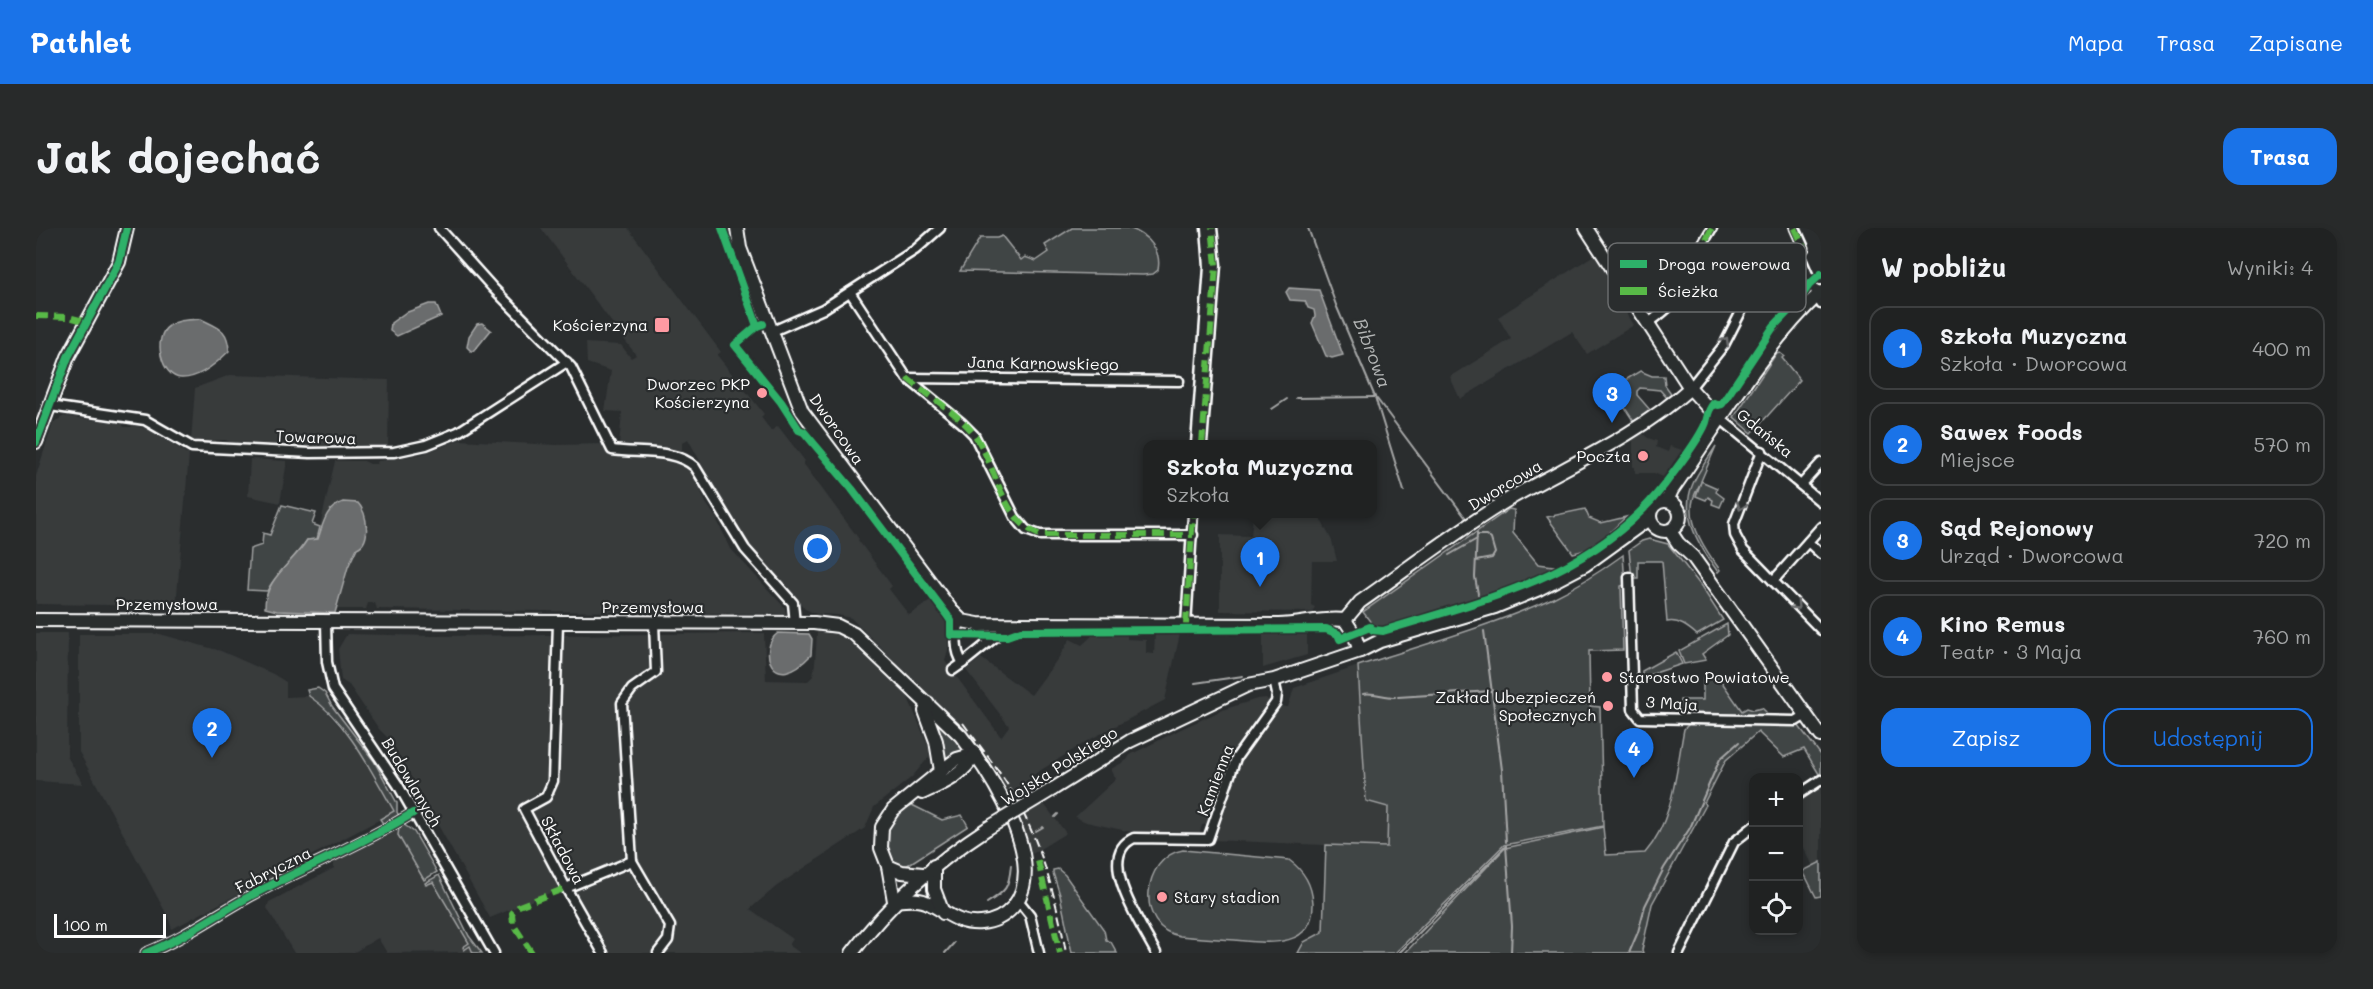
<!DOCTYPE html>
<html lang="pl">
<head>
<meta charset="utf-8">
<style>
	body { margin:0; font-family:Mali,sans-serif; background:#282a2a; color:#f1f3f6 }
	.controls { position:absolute; right:18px; bottom:18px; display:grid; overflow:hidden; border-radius:12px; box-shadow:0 3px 9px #0003 }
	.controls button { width:54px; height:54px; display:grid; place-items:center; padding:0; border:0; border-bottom:2px solid #3d3f40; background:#202222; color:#f1f3f6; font:30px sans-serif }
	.scale { position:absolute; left:18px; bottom:15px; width:112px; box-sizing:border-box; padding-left:6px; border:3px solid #fff; border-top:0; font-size:16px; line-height:21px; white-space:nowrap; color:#fff; -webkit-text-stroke:4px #2a2d2e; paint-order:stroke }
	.you { position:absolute; left:782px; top:321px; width:21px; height:21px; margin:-15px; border:4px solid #fff; border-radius:50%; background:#1a73e8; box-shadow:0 0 0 9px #1a73e833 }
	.badge { display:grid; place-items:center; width:39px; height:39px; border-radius:50%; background:#1a73e8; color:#fff; font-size:20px; font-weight:700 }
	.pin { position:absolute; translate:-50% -50px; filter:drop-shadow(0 2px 3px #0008) }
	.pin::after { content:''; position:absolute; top:32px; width:21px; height:18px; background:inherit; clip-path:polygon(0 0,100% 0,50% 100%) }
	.popup { position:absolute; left:1107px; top:212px; width:234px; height:78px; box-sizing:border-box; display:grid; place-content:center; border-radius:12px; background:#202222; filter:drop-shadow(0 2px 4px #0005); font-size:20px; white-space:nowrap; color:#a2a4a5 }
	.popup b { font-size:22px; color:#f1f3f6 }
	.popup::after { content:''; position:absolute; left:50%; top:100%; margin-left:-12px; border:12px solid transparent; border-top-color:#202222 }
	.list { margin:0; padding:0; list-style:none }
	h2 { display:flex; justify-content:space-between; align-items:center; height:78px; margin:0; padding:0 24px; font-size:26px }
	h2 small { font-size:20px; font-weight:400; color:#a2a4a5 }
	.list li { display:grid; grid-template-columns:39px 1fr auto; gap:18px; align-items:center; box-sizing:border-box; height:84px; margin:0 12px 12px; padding:0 12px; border:2px solid #3d3f40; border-radius:18px }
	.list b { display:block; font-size:22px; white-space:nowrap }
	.list p { margin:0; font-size:20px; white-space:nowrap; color:#a2a4a5 }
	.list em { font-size:20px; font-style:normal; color:#a2a4a5 }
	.actions { display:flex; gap:12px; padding:18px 24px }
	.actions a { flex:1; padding:14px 0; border:2px solid #1a73e8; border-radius:18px; text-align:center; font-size:21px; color:#1a73e8 }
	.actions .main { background:#1a73e8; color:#fff }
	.icon { flex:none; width:33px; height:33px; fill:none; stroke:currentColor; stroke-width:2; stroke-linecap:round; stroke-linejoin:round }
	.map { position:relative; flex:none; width:1785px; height:725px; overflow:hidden; border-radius:18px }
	header { display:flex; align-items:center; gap:36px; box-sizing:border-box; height:84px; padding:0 30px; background:#1a73e8; color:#fff }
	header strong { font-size:28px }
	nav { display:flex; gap:33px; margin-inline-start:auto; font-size:21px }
	.intro { display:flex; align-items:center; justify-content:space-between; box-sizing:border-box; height:144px; padding:0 36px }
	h1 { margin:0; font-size:42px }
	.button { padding:15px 27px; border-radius:18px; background:#1a73e8; color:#fff; font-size:21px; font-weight:700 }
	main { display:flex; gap:36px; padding:0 36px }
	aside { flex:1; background:#202222; border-radius:18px; box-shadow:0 3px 9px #0003 }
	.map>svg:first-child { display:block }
	.built { fill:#373a3b }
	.green { fill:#414445; stroke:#a0a2a2; stroke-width:1.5 }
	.water { fill:#6a6c6d; stroke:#a6a7a7; stroke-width:1.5 }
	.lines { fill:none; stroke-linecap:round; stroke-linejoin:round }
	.stream { stroke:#a6a7a7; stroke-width:2 }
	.street-casing { stroke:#fff; stroke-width:13 }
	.secondary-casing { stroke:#fff; stroke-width:16 }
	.street { stroke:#2a2d2e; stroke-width:8 }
	.secondary { stroke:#2a2d2e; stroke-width:12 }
	.rail { stroke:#fff; stroke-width:2; stroke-dasharray:9 4.5; stroke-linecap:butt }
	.secondary-bridge-casing { stroke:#fff; stroke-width:16; stroke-linecap:butt }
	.secondary-bridge { stroke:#2a2d2e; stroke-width:12 }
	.quiet { stroke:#58b947; stroke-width:6; stroke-dasharray:12 6; stroke-linecap:butt }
	.cycleway-casing { stroke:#2a2d2e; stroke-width:11 }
	.cycleway { stroke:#2db169; stroke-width:8 }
	.oneway { stroke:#6a6c6d }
	.poi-dot { fill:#ff9aa2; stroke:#2a2d2e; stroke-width:2 }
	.labels { text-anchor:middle; stroke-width:4.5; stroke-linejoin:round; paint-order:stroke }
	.poi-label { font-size:16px; fill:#fff; stroke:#2a2d2e; text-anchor:end }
	.street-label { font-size:16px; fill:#fff; stroke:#2a2d2e }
	.water-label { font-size:18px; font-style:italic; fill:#b4b6b6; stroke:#2a2d2e }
	.key { fill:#2a2d2e; stroke:#6a6c6d; stroke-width:1.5 }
	.key-label { font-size:16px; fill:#fff }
</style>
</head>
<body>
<header>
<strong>Pathlet</strong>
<nav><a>Mapa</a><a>Trasa</a><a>Zapisane</a></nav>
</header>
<div class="intro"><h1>Jak dojechać</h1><a class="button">Trasa</a></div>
<main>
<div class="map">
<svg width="1785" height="725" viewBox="0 0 1785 725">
	<rect width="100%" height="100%" fill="#2a2d2e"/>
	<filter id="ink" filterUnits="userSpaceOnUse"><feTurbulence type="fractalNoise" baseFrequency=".0167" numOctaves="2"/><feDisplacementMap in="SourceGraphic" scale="12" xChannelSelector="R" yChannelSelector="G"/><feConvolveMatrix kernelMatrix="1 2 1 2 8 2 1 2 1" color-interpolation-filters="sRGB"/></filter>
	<g filter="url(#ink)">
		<g class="built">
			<polygon points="505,0 592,0 685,124 681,127 728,186 725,189 735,203 742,198 769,233 767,235 823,311 822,312 856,358 853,361 873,387 896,372 908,389 912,399 912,422 909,433 965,509 973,498 930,442 945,430 995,467 1023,429 1034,411 1046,417 1059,405 1091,405 1091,411 1110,412 1110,425 1118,426 1119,406 1144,406 1129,472 1053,512 994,549 997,557 996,560 1030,605 996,626 964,556 941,519 926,500 815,390 802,387 780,386 769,381 716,320 681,264 652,211 646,215 646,223 583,217 586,184 569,183 575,143 551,135 550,115 585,117 595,130 600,127"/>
			<polygon points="1558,27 1588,71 1584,74 1598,97 1551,126 1536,104 1424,171 1414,149 1475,111 1462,89"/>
			<polygon points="194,147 353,152 352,221 196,215 189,212 180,212 178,214 155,213 159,160"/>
			<polygon points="28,188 86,195 88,199 95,199 97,197 115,202 153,227 140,378 0,376 0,248 17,195"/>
			<polygon points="1605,204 1612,210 1621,213 1620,219 1632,224 1634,218 1646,222 1627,249 1618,245 1599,245 1599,239 1597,239 1597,212"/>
			<polygon points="423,212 520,217 566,216 567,214 572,223 580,228 650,234 654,237 670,275 679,288 695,321 749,380 750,386 341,381 339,375 332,375 330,381 301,381 299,385 312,339 321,320 281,311 299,233 328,233 334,236 340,236 342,233 386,226"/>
			<polygon points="214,231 251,233 244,275 212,268"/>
			<polygon points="1217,286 1282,286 1296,313 1301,333 1276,333 1275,377 1279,379 1276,384 1184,383 1184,307 1215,308"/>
			<polygon points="781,404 799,406 811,411 871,467 894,522 893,529 876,549 838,579 829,600 741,658 714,681 757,711 753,717 764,725 567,725 528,659 454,690 355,513 343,501 313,457 305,452 302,421 311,406 398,408 728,405 730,452 772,453 777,448 779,435"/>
			<polygon points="0,405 32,405 31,528 47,556 0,553"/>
			<polygon points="1271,405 1271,427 1227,440 1227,406"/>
			<polygon points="43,406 124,406 185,423 237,446 250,454 250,469 273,468 283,475 319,516 358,584 136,701 131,687 43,524"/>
			<polygon points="1322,438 1330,572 1352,579 1351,620 1176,612 1201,539 1210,521 1242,478 1252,479 1258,460"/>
			<polygon points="1230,470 1234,474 1195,528 1172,596 1166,597 1163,608 1100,605 1050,594 1039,589 1080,551 1075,541 1091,532 1094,527 1147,500 1189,481 1221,471"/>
			<polygon points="1785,558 1785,634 1777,638 1763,610 1762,573"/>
			<polygon points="363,600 362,607 379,637 392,646 438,724 351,725 342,710 317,725 258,725 231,680 233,674 298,640 298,632"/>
		</g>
		<g class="green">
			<path d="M1036,0c13,0 46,0 57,0 19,7 33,22 29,42l-5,4 -10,1 -183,-4 20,-33h17l5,-2 19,24 4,-3 11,4 13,-9 -4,-7z"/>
			<polygon points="1744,125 1748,128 1746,130 1764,152 1716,205 1698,189 1740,126"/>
			<polygon points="1604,143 1616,148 1628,148 1629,157 1637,168 1632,171 1624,162 1604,160 1601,163 1601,167 1615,183 1598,194 1576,160"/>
			<path d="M1680,218l-15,35 16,7 -1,4 8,6 -4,9 -8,-3 1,-4 -5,-3 -2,3 -10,-4 5,-14c-3,6 -7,12 -8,18 -6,24 14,52 27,70l-2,2c-18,-25 -38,-55 -26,-86 5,-14 16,-27 24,-40z"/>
			<path d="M246,277l34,8 -4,11 8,3 -3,12 -10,1c-12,19 -30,31 -40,51l-20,-1 3,-41 12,-4 1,-12 7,2z"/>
			<polygon points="1473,281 1478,282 1477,305 1502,336 1525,339 1455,369 1347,402 1339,400 1327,384"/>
			<path d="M1549,281l4,9 12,5 25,-6c-15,14 -32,33 -53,36l-26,-36z"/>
			<path d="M1613,311l19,5 33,42 22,34 -26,15c-8,-7 -19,-16 -30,-13l-5,-61h-24v17h-6l-3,-28 13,-9z"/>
			<path d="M1587,327l2,30 -4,1 2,64 -34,1 1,55 10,1 3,119 -99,19 -109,108h-97l6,-11 19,-10 3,-87 61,2 1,-40 -22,-6 -8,-135c65,-21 133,-40 195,-68 25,-12 48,-27 70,-43z"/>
			<polygon points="1691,396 1692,407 1666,426 1670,432 1648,436 1643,423"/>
			<polygon points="1640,424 1646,436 1613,447 1611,450 1606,447 1606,443"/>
			<polygon points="1667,450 1683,450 1706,483 1711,480 1717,482 1726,480 1730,484 1729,487 1644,486 1644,472 1667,472"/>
			<path d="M282,460l7,5 7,13 42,55 23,42v9l2,4 -15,9 -4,-6 14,-8c-23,-40 -46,-89 -85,-115l-2,-6z"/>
			<polygon points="894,484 931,522 905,540"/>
			<path d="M1653,496l109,1 23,30v18l-2,1 -15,-25 -20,8 -26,-25 -32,28 -22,43 2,2 -54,99 -10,46 1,3h-238l100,-105 98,-21 3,28 39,-2c29,-33 31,-83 39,-124z"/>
			<path d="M876,577l30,15 20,-5 6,11 -65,42c-19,-11 -23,-35 -8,-52 4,-5 11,-8 17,-11z"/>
			<polygon points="367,596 378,604 401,644 388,652 362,607 363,600"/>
			<path d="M1147,622l106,10c14,10 23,25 24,43 1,47 -46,40 -78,37 -18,-1 -36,-2 -55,-4 -45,-7 -39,-79 3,-86z"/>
			<polygon points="1785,634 1785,668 1780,669 1767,643"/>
			<polygon points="1022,641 1029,647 1068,702 1070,712 1075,714 1081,725 1036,725 1024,667 1017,645 1017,642"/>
			<polygon points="403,647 433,708 446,725 437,725 434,718 428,722 427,719 433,715 397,654 390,657 389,655"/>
		</g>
		<g class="water">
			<polygon points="1253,60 1283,62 1307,127 1296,130 1290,128 1276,95 1279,88 1278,82 1272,80 1269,73 1254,72 1250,64"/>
			<polygon points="393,76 400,76 405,88 361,108 354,103 355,95 369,85"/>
			<path d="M165,91c18,9 27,10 28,32 -11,11 -31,28 -48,27 -20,-1 -29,-41 -12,-52 9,-7 21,-6 32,-7z"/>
			<polygon points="446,95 455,102 438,123 435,123 431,119 433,108 441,96"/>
			<path d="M307,274l15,1c9,10 14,39 -1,45l-9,19 -13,46 -58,-2 -12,-3c-1,-29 28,-45 42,-68l11,-1c6,-18 7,-30 25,-37z"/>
			<path d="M742,405l31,1 3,5 -1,16c-39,42 -54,-7 -33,-22z"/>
		</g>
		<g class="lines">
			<g class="stream">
				<polyline points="1272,0 1300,77 1339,169 1368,263"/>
				<polyline points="1260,170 1339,169"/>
				<polyline points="1341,171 1429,289"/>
				<polyline points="1236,181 1251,171"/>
				<polyline points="1441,305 1439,349 1442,366"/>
				<polyline points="1413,327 1441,311"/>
				<polyline points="1440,333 1456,330 1459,325 1455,311 1450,307 1441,307"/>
				<polyline points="1448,403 1466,542 1470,614"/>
				<polyline points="1159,455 1207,448"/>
				<path d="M1327,466c12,-2 20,3 32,3"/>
				<polyline points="1362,469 1455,463"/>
				<polyline points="1019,589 1022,586"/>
				<polyline points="1000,603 1007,599"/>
				<polyline points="1470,618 1476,698 1475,725"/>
				<path d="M951,675c19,-12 22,-15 24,-38"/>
				<polyline points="909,725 918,715"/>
				<polyline points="1363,725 1470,618"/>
				<polyline points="1593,725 1602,704 1609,678 1628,640 1654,600 1684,531 1703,514"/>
			</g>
			<defs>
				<g id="street">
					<path d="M403,0l54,60 78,79 41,83c27,4 62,-2 83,17l50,82 48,54 2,21"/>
					<polyline points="1763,26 1785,76"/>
					<polyline points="814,64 871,150 926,195 938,207 979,289 990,302 1004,307 1157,307"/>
					<path d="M1611,96c21,-15 34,-27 47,-49l-5,-4 1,-6 22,-37"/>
					<polyline points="736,106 739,102 787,81 879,22 904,0"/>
					<polyline points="871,150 1143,153"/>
					<polyline points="1654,160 1688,117 1711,72 1731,44 1763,26 1768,20 1759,0"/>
					<polyline points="14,178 109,192 156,219 274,225 358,224 390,217 422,204 531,134"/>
					<polyline points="1685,191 1785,274"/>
					<polyline points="1160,216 1173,39 1170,0"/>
					<polyline points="1166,216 1180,37 1176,0"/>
					<polyline points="1726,223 1698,296 1699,307 1707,322 1785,402"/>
					<polyline points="1765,257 1785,235"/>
					<polyline points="1772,314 1785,326"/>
					<polyline points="1593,349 1597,481 1604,490 1760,493 1770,487"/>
					<polyline points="1737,353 1785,299"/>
					<path d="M926,393c-8,11 -7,31 1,42l41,-33 1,-6"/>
					<polyline points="290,394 291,434 297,461 362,557 458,725"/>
					<polyline points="522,395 517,553 510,569 488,581 530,660 567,725"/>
					<polyline points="618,395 620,444 596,461 586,475 596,633 634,698 632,712 622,725"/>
					<polyline points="1150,397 1157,286"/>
					<polyline points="917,442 927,435"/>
					<polyline points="1762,567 1785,552"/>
					<polyline points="530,660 596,633"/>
					<polyline points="982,672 994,687 1003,725"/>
					<path d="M110,725c39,-15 72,-40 108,-59 53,-28 109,-50 159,-81"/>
					<path d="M1120,725c-13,-26 -63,-97 -22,-115l74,1 28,-81 40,-56 1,-8 -3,-14"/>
					<polyline points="1643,725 1698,614 1718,598"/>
				</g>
				<g id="secondary">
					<path d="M701,0l3,20 62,163 150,200 10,10 16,3 300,1c22,0 45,-8 67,-5l9,14 6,17"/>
					<polyline points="1550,0 1654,160 1673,181 1685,191"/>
					<polyline points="0,214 32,129 83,34 91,0"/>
					<circle cx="1629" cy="288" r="15"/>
					<path d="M1631,273l5,-11c48,-68 89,-141 149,-198"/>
					<polyline points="1634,303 1642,315 1657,329 1785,508"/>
					<path d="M0,392l778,3 24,3 16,8 107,102c29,37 89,127 52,171 -8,9 -20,15 -32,16 -24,2 -35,-12 -55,-21 -10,-4 -22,-2 -32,-1"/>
					<path d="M1309,392l15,-18c50,-35 99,-73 151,-104 60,-34 127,-63 179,-110"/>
					<polyline points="905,543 921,531 939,526"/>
					<polyline points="1017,561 1094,513 1212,457 1238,452 1324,423 1344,413 1459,379 1503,361 1549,337 1614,290"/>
					<path d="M886,565c22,-10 41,-17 53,-39"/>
					<polyline points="852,638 866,644 887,646"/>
					<polyline points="898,638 898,661 907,685"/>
					<polyline points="858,673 852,638 845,620 846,599 857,582 905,543 900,513 889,483 892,475"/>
					<path d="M816,725c38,-51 82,-90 136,-125"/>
				</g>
			</defs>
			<use href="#street" class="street-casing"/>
			<use href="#secondary" class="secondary-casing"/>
			<use href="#street" class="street"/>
			<use href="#secondary" class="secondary"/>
			<path class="rail" d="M927,495c18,25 38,49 53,76 26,48 41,101 50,154"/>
			<defs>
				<polyline id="secondary-bridge" points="952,600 1017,561"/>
			</defs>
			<use href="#secondary-bridge" class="secondary-bridge-casing"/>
			<use href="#secondary-bridge" class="secondary-bridge"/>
			<g class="quiet">
				<polyline points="1759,0 1768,20 1763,26"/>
				<polyline points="1653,43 1676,0"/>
				<polyline points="0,88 33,89 51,94"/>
				<path d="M871,150c20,17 51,35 67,56 23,32 26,85 66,101h153"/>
				<polyline points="1166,216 1180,37 1176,0"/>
				<polyline points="1150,397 1157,286"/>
				<polyline points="1002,633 1024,725"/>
				<polyline points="496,725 477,696 476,685 483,678 530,660"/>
			</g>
			<defs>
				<g id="cycleway">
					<polyline points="686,0 721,98"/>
					<path d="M727,96l-6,2 -22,19 46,57 18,28 5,2 48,57 95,126 4,6v14l56,1 14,-5 305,-2 12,5 2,5 30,-12 3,3 10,1c103,-32 212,-55 282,-147 13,-18 29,-37 39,-57 5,-9 1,-13 10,-24l4,2 4,-1 52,-78 24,-25 11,-16 12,-11"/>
					<polyline points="0,214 32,129 83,34 91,0"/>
					<path d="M110,725c39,-15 72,-40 108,-59 53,-28 109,-50 159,-81"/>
				</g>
			</defs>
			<use href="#cycleway" class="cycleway-casing"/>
			<use href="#cycleway" class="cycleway"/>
		</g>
		<defs><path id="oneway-chevron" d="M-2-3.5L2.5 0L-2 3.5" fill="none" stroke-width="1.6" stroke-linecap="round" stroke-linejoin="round" transform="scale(1.5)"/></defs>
		<g class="oneway">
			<use href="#oneway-chevron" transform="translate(1689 113) rotate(-59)"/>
			<use href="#oneway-chevron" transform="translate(1705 278) rotate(109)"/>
			<use href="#oneway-chevron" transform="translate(1760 378) rotate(47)"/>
		</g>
	</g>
	<g class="poi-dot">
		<rect x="618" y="89" width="16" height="16" rx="3"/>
		<circle cx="726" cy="165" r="6"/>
		<circle cx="1607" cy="228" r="6"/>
		<circle cx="1571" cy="449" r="6"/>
		<circle cx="1572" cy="478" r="6"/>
		<circle cx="1126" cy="669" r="6"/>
	</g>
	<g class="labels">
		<g class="poi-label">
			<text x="612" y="103">Kościerzyna</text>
			<text x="714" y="162">Dworzec PKP<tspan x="714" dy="18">Kościerzyna</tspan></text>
			<text x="1595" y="234">Poczta</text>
			<text x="1583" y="455" text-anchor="start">Starostwo Powiatowe</text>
			<text x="1560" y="475">Zakład Ubezpieczeń<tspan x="1560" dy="18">Społecznych</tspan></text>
			<text x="1138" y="675" text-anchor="start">Stary stadion</text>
		</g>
		<g class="street-label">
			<text transform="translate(1007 135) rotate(1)" y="6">Jana Karnowskiego</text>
			<text transform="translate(801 201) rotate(55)" y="6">Dworcowa</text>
			<text transform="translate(1729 205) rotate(39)" y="6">Gdańska</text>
			<text transform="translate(280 209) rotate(2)" y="6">Towarowa</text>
			<text transform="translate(1469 257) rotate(-31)" y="6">Dworcowa</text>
			<text x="131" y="382">Przemysłowa</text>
			<text x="617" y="385">Przemysłowa</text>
			<text transform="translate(1636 475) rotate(4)" y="6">3 Maja</text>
			<text transform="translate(1023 538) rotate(-32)" y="6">Wojska Polskiego</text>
			<text transform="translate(1179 552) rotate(-69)" y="6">Kamienna</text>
			<text transform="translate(376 554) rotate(59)" y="6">Budowlanych</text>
			<text transform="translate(527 622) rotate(62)" y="6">Składowa</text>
			<text transform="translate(237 642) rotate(-27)" y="6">Fabryczna</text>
		</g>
		<g class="water-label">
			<text transform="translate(1336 125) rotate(69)" y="6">Bibrowa</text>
		</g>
	</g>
	<rect x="1572" y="15" width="198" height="69" rx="9" class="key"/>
	<rect x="1584" y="32" width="27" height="8" fill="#2db169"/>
	<rect x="1584" y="59" width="27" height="8" fill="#58b947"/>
	<g class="key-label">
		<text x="1622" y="42">Droga rowerowa</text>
		<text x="1622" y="69">Ścieżka</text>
	</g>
</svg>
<div class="controls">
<button>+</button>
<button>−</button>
<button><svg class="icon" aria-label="locate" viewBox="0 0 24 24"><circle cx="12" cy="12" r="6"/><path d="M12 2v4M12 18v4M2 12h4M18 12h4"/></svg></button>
</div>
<div class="scale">100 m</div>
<div class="you"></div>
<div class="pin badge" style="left:1224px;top:359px">1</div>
<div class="popup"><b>Szkoła Muzyczna</b>Szkoła</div>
<div class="pin badge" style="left:176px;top:530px">2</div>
<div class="pin badge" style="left:1576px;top:195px">3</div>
<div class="pin badge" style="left:1598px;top:550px">4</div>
</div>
<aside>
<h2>W pobliżu<small>Wyniki: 4</small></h2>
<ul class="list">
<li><span class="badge">1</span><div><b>Szkoła Muzyczna</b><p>Szkoła · Dworcowa</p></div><em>400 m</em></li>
<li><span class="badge">2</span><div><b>Sawex Foods</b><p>Miejsce</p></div><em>570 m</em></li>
<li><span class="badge">3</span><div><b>Sąd Rejonowy</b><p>Urząd · Dworcowa</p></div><em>720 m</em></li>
<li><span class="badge">4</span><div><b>Kino Remus</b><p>Teatr · 3 Maja</p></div><em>760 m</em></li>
</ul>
<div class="actions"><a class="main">Zapisz</a><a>Udostępnij</a></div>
</aside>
</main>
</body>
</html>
